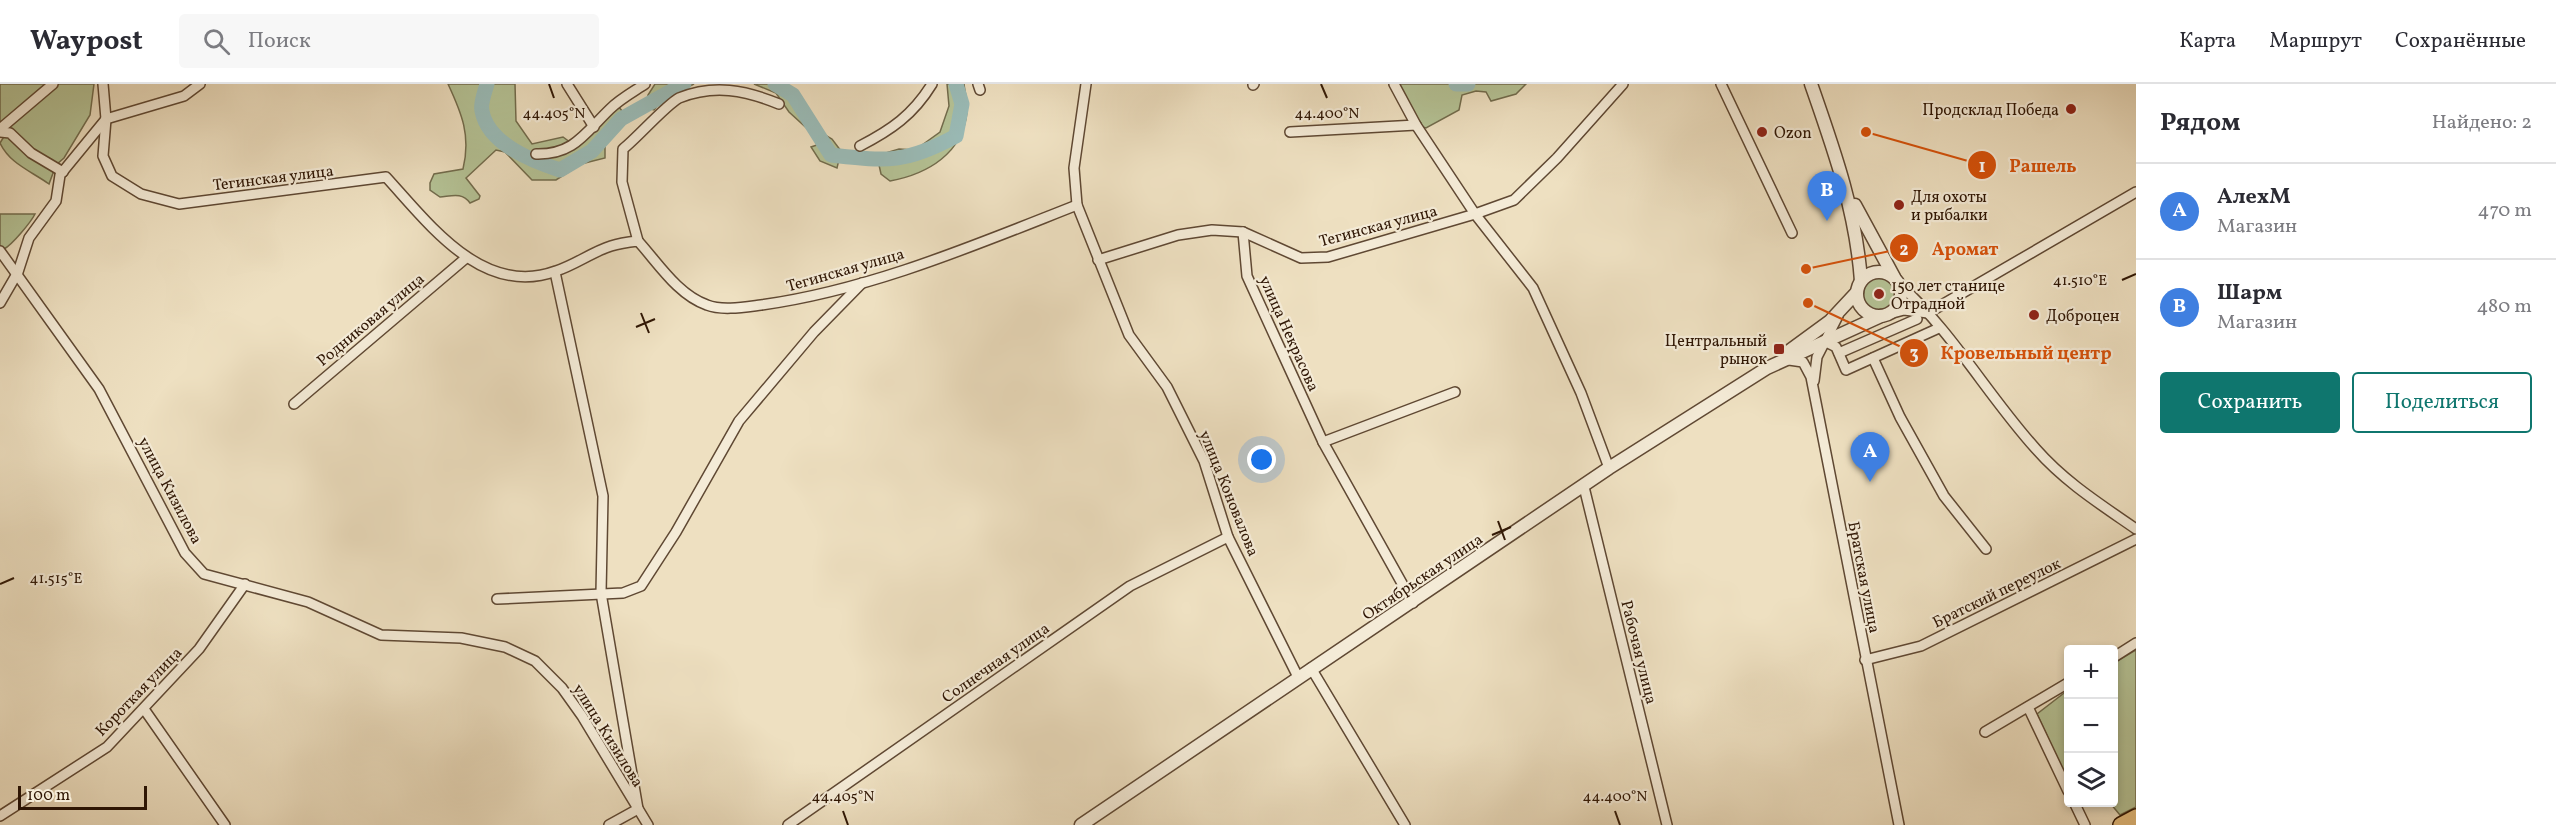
<!DOCTYPE html>
<html lang="ru">
<head>
<meta charset="utf-8">
<style>
	body { margin:0; font-family:Vollkorn,serif; background:#f7f7f7; color:#2b2b33 }
	.controls { position:absolute; right:18px; bottom:18px; display:grid; overflow:hidden; border-radius:6px; box-shadow:0 3px 9px #0003 }
	.controls button { width:54px; height:54px; display:grid; place-items:center; padding:0; border:0; border-bottom:2px solid #e1e1e2; background:#fff; color:#2b2b33; font:30px sans-serif }
	.scale { position:absolute; left:18px; bottom:15px; width:129px; box-sizing:border-box; padding-left:6px; border:3px solid #2f1604; border-top:0; font-size:16px; line-height:21px; white-space:nowrap; color:#2f1604; -webkit-text-stroke:4px #f4ebd7; paint-order:stroke }
	.you { position:absolute; left:1262px; top:376px; width:21px; height:21px; margin:-15px; border:4px solid #fff; border-radius:50%; background:#1a73e8; box-shadow:0 0 0 9px #1a73e833 }
	.badge { display:grid; place-items:center; width:39px; height:39px; border-radius:50%; background:#0f766e; color:#fff; font-size:20px; font-weight:700 }
	.pin { position:absolute; translate:-50% -50px; filter:drop-shadow(0 2px 3px #0008) }
	.pin::after { content:''; position:absolute; top:32px; width:21px; height:18px; background:inherit; clip-path:polygon(0 0,100% 0,50% 100%) }
	.list { margin:0; padding:0; list-style:none }
	h2 { display:flex; justify-content:space-between; align-items:center; height:78px; margin:0; padding:0 24px; font-size:26px }
	h2 small { font-size:20px; font-weight:400; color:#7c7c81 }
	.list li { display:grid; grid-template-columns:39px 1fr auto; gap:18px; align-items:center; box-sizing:border-box; height:96px; padding:0 24px; border-top:2px solid #e1e1e2 }
	.list b { display:block; font-size:22px; white-space:nowrap }
	.list p { margin:0; font-size:20px; white-space:nowrap; color:#7c7c81 }
	.list em { font-size:20px; font-style:normal; color:#7c7c81 }
	.actions { display:flex; gap:12px; padding:18px 24px }
	.actions a { flex:1; padding:14px 0; border:2px solid #0f766e; border-radius:6px; text-align:center; font-size:21px; color:#0f766e }
	.actions .main { background:#0f766e; color:#fff }
	.icon { flex:none; width:33px; height:33px; fill:none; stroke:currentColor; stroke-width:2; stroke-linecap:round; stroke-linejoin:round }
	.map { position:relative; flex:none; width:2136px; height:741px; overflow:hidden }
	header { display:flex; align-items:center; gap:36px; box-sizing:border-box; height:84px; padding:0 30px; background:#fff; border-bottom:2px solid #e1e1e2 }
	header strong { font-size:28px }
	nav { display:flex; gap:33px; margin-inline-start:auto; font-size:21px }
	.search { width:420px; height:54px; background:#f7f7f7; display:flex; align-items:center; gap:15px; box-sizing:border-box; padding:0 21px; border-radius:6px; color:#7c7c81; font-size:22px }
	main { display:flex }
	aside { flex:1; background:#fff }
	.map>svg:first-child { display:block }
	.green { fill:#b5c396; stroke:#726c4d; stroke-width:1.5 }
	.lines { fill:none; stroke-linecap:round; stroke-linejoin:round }
	.river { stroke:#9abcb8; stroke-width:15 }
	.minor-casing { stroke:#5f4833; stroke-width:12 }
	.tertiary-casing { stroke:#5f4833; stroke-width:15 }
	.primary-casing { stroke:#2f1604; stroke-width:18 }
	.minor { stroke:#f4ebd7; stroke-width:9 }
	.tertiary { stroke:#f4ebd7; stroke-width:12 }
	.primary { stroke:#e7c080; stroke-width:15 }
	.ticks { fill:none; stroke:#2f1604; stroke-width:2 }
	.poi-dot { fill:#8f2418; stroke:#f4ebd7; stroke-width:2 }
	.labels { text-anchor:middle; stroke-width:4.5; stroke-linejoin:round; paint-order:stroke }
	.poi-label { font-size:16px; fill:#2f1604; stroke:#f4ebd7; text-anchor:start }
	.street-label { font-size:16px; fill:#2f1604; stroke:#f4ebd7 }
	.ticks-label { font-size:15px; text-anchor:middle; fill:#2f1604; stroke:#f4ebd7; stroke-width:4.5; stroke-linejoin:round; paint-order:stroke }
	.leader { fill:none; stroke:#d6520b; stroke-width:2 }
	.callout-dot { fill:#d6520b; stroke:#f4ebd7; stroke-width:2 }
	.mark-label { font-size:18px; text-anchor:middle; font-weight:bold; fill:#fff }
	.callout-label { font-size:18px; text-anchor:middle; font-weight:bold; fill:#d6520b; stroke:#f4ebd7; stroke-width:4.5; stroke-linejoin:round; paint-order:stroke }
</style>
</head>
<body>
<header>
<strong>Waypost</strong>
<div class="search"><svg class="icon" aria-label="search" viewBox="0 0 24 24"><circle cx="10" cy="10" r="6"/><path d="M15 15l6 6"/></svg>Поиск</div>
<nav><a>Карта</a><a>Маршрут</a><a>Сохранённые</a></nav>
</header>
<main>
<div class="map">
<svg width="2136" height="741" viewBox="0 0 2136 741">
	<rect width="100%" height="100%" fill="#eee0c1"/>
	<filter id="stains"><feTurbulence type="fractalNoise" baseFrequency=".00333" numOctaves="4"/><feColorMatrix values="0 0 0 0 .2 0 0 0 0 .09 0 0 0 0 .02 0 0 0 .5 -.17"/></filter>
	<radialGradient id="worn" r=".72"><stop offset=".6" stop-color="#630" stop-opacity="0"/><stop offset="1" stop-color="#630" stop-opacity=".3"/></radialGradient>
	<g class="green">
		<path d="M0,0h94l-4,31 -26,43 -8,7 -7,19c-18,-13 -39,-20 -49,-41l5,-8v-12l-5,-2z"/>
		<path d="M448,0h67l1,37 16,23 31,-7 11,8 44,-39 5,6 -2,14 -16,17v15l-24,6 -25,16h-24l-27,-28 -9,-2 -30,28 14,18 -1,3 -9,4c-8,-11 -18,-7 -30,-6l-10,-7v-7l4,-9 29,-5c8,-33 -1,-55 -15,-85z"/>
		<polygon points="655,0 694,0 663,15 654,26 647,24 648,11"/>
		<polygon points="754,0 784,0 813,44 832,55 841,67 837,84 820,77 811,63 817,61 813,50 789,28 776,9"/>
		<path d="M947,0h17c1,9 4,19 3,28 -4,41 -39,62 -77,69l-9,-7 -2,-9 3,-11 17,-5 16,1 25,-18 9,-26z"/>
		<polygon points="1394,0 1526,0 1516,10 1491,17 1486,8 1476,7 1462,11 1459,26 1426,44 1416,41"/>
		<path d="M0,130h35c-4,8 -23,31 -31,35l-4,-3z"/>
		<circle cx="1879" cy="210" r="16"/>
		<polygon points="2136,566 2136,723 2120,731 2110,719 2114,718 2114,579"/>
		<polygon points="2068,606 2068,697 2037,630"/>
	</g>
	<g class="lines">
		<g class="river">
			<path d="M487,0c-2,8 -7,19 -5,27 6,33 50,50 78,59l32,-19 29,-32 63,-35"/>
			<path d="M775,0l18,11 38,60c55,6 74,9 125,-19l6,-32 -6,-20"/>
			<polyline points="1456,0 1468,0"/>
		</g>
		<defs>
			<g id="minor">
				<path d="M103,0l3,35 -3,37 9,20 29,18 38,10 207,-27c43,47 97,121 170,94 19,-6 36,-19 55,-25 9,-3 18,-4 27,-5 20,22 40,54 69,64 15,6 38,2 54,0 109,-15 214,-60 316,-100"/>
				<polyline points="567,0 594,43"/>
				<polyline points="978,0 980,6"/>
				<polyline points="1086,0 1074,84 1077,121 1129,251 1167,303 1204,377 1228,453 1298,593"/>
				<polyline points="1394,0 1416,41 1475,130 1533,204 1581,309 1609,384"/>
				<polyline points="1721,0 1792,149"/>
				<polyline points="1253,1 1254,0"/>
				<polyline points="106,35 184,12 200,0"/>
				<polyline points="0,45 53,0"/>
				<polyline points="0,48 10,49 31,69 63,88"/>
				<polyline points="1290,48 1416,41"/>
				<path d="M860,62c31,-16 53,-31 72,-62"/>
				<path d="M536,70c38,1 49,-21 74,-45 10,-10 23,-17 35,-25"/>
				<polyline points="1243,148 1247,192 1323,358 1413,519"/>
				<path d="M638,157l-16,-59 1,-33c14,-11 43,-44 56,-51 35,-14 66,-8 100,6"/>
				<polyline points="0,167 99,305 185,469 204,490 308,518 381,551 461,554 505,563 535,577 562,604 582,632 648,741"/>
				<polyline points="1098,176 1178,151 1212,146 1243,148 1301,174 1328,173 1475,130 1514,116 1557,74 1623,0"/>
				<polyline points="555,188 603,412 601,509 638,725 609,741"/>
				<path d="M1899,200c53,47 89,112 137,165 29,33 64,55 100,80"/>
				<polyline points="0,219 18,188 29,154 56,117 60,91 106,35"/>
				<polyline points="1928,229 2136,108"/>
				<polyline points="1889,230 1904,226 1928,229"/>
				<polyline points="1824,257 1836,263 1846,286 1939,244"/>
				<polyline points="1839,269 1917,235"/>
				<polyline points="1873,274 1900,333 1944,412 1986,465"/>
				<polyline points="1789,276 1803,278 1811,293 1899,741"/>
				<polyline points="1814,297 1817,273 1838,232"/>
				<polyline points="294,320 466,174"/>
				<polyline points="1323,358 1455,308"/>
				<polyline points="1584,403 1667,741"/>
				<polyline points="497,515 623,509 641,502 676,448 739,337 814,248 862,199"/>
				<polyline points="2114,573 2136,559"/>
				<polyline points="1865,576 1921,562 2136,455"/>
				<polyline points="1311,584 1405,741"/>
				<polyline points="2028,623 2068,707"/>
				<polyline points="144,625 225,741"/>
				<polyline points="1985,648 2068,599"/>
				<polyline points="2074,718 2085,741"/>
				<polyline points="0,732 107,663 199,565 245,500"/>
				<polyline points="788,741 1130,502 1228,453"/>
			</g>
			<g id="tertiary">
				<path d="M1811,0c23,66 45,127 50,197"/>
				<polyline points="1855,121 1894,193"/>
				<circle cx="1879" cy="210" r="22"/>
				<polyline points="1789,267 1830,237 1857,208"/>
				<polyline points="1081,741 1609,384 1767,284 1881,232"/>
			</g>
			<polyline id="primary" points="2121,741 2136,733"/>
		</defs>
		<use href="#minor" class="minor-casing"/>
		<use href="#tertiary" class="tertiary-casing"/>
		<use href="#primary" class="primary-casing"/>
		<use href="#minor" class="minor"/>
		<use href="#tertiary" class="tertiary"/>
		<use href="#primary" class="primary"/>
	</g>
	<path class="ticks" d="M549,0l5,14M1321,0l6,14M2122,196l14,-6M641,229l8,20M636,243l19,-8M1498,437l7,19M1492,451l19,-8M0,500l14,-6M843,727l5,14M1615,727l5,14"/>
	<g class="poi-dot">
		<circle cx="2071" cy="25" r="6"/>
		<circle cx="1762" cy="48" r="6"/>
		<circle cx="1899" cy="121" r="6"/>
		<circle cx="1879" cy="210" r="6"/>
		<circle cx="2034" cy="231" r="6"/>
		<rect x="1773" y="259" width="12" height="12" rx="3"/>
	</g>
	<g class="labels">
		<g class="poi-label">
			<text x="2059" y="31" text-anchor="end">Продсклад Победа</text>
			<text x="1774" y="54">Ozon</text>
			<text x="1911" y="118">Для охоты<tspan x="1911" dy="18">и рыбалки</tspan></text>
			<text x="1891" y="207">150 лет станице<tspan x="1891" dy="18">Отрадной</tspan></text>
			<text x="2046" y="237">Доброцен</text>
			<text x="1767" y="262" text-anchor="end">Центральный<tspan x="1767" dy="18">рынок</tspan></text>
		</g>
		<g class="street-label">
			<text transform="translate(273 93) rotate(-7)" y="6">Тегинская улица</text>
			<text transform="translate(1378 141) rotate(-15)" y="6">Тегинская улица</text>
			<text transform="translate(845 185) rotate(-16)" y="6">Тегинская улица</text>
			<text transform="translate(370 235) rotate(-40)" y="6">Родниковая улица</text>
			<text transform="translate(1290 249) rotate(66)" y="6">улица Некрасова</text>
			<text transform="translate(171 406) rotate(62)" y="6">улица Кизилова</text>
			<text transform="translate(1230 409) rotate(68)" y="6">улица Коновалова</text>
			<text transform="translate(1422 492) rotate(-34)" y="6">Октябрьская улица</text>
			<text transform="translate(1865 493) rotate(79)" y="6">Братская улица</text>
			<text transform="translate(1996 508) rotate(-26)" y="6">Братский переулок</text>
			<text transform="translate(1640 568) rotate(76)" y="6">Рабочая улица</text>
			<text transform="translate(995 578) rotate(-35)" y="6">Солнечная улица</text>
			<text transform="translate(138 607) rotate(-46)" y="6">Короткая улица</text>
			<text transform="translate(609 651) rotate(58)" y="6">улица Кизилова</text>
		</g>
	</g>
	<g class="ticks-label">
		<text x="554" y="34">44.405°N</text>
		<text x="1327" y="34">44.400°N</text>
		<text x="2080" y="201">41.510°E</text>
		<text x="56" y="499">41.515°E</text>
		<text x="843" y="717">44.405°N</text>
		<text x="1615" y="717">44.400°N</text>
	</g>
	<path class="leader" d="M1866 48L1982 81M1806 185L1904 164M1808 219L1914 269"/>
	<g class="callout-dot">
		<circle cx="1866" cy="48" r="6"/>
		<circle cx="1806" cy="185" r="6"/>
		<circle cx="1808" cy="219" r="6"/>
		<circle cx="1982" cy="81" r="15"/>
		<circle cx="1904" cy="164" r="15"/>
		<circle cx="1914" cy="269" r="15"/>
	</g>
	<g class="mark-label">
		<text x="1982" y="88">1</text>
		<text x="1904" y="171">2</text>
		<text x="1914" y="275">3</text>
	</g>
	<g class="callout-label">
		<text x="2043" y="88">Рашель</text>
		<text x="1965" y="171">Аромат</text>
		<text x="2026" y="275">Кровельный центр</text>
	</g>
	<rect width="100%" height="100%" filter="url(#stains)"/>
	<rect width="100%" height="100%" fill="url(#worn)"/>
</svg>
<div class="controls">
<button>+</button>
<button>−</button>
<button><svg class="icon" aria-label="layers" viewBox="0 0 24 24"><path d="M12 4l9 5-9 5-9-5zM3 14l9 5 9-5"/></svg></button>
</div>
<div class="scale">100 m</div>
<div class="you"></div>
<div class="pin badge" style="left:1870px;top:398px;background:#3f7fe0">A</div>
<div class="pin badge" style="left:1827px;top:137px;background:#3f7fe0">B</div>
</div>
<aside>
<h2>Рядом<small>Найдено: 2</small></h2>
<ul class="list">
<li><span class="badge" style="background:#3f7fe0">A</span><div><b>АлехМ</b><p>Магазин</p></div><em>470 m</em></li>
<li><span class="badge" style="background:#3f7fe0">B</span><div><b>Шарм</b><p>Магазин</p></div><em>480 m</em></li>
</ul>
<div class="actions"><a class="main">Сохранить</a><a>Поделиться</a></div>
</aside>
</main>
</body>
</html>
